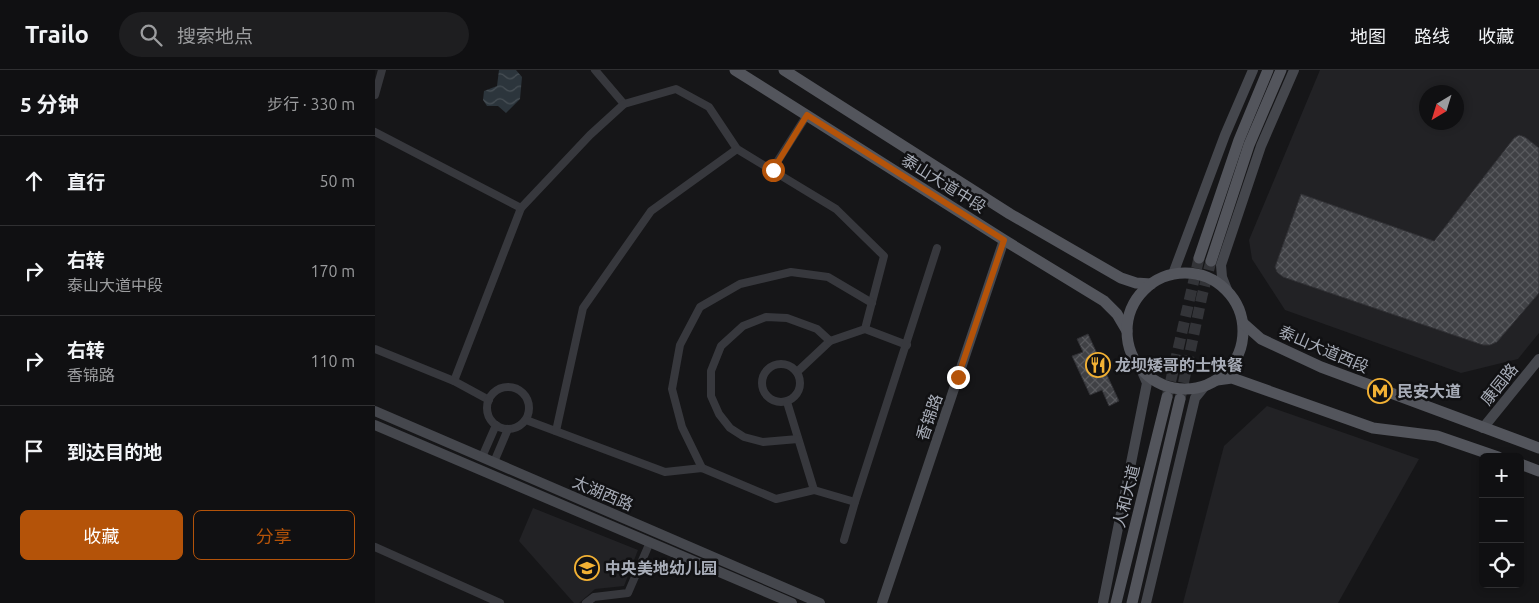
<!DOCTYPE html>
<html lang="zh">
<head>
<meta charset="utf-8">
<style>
	body { margin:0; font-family:Ubuntu,"Noto Sans SC",sans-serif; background:#1e1e20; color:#f1f3f6 }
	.controls { position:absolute; right:15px; bottom:15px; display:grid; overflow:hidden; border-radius:8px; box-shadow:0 2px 8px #0003 }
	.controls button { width:45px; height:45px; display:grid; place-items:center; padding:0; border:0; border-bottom:1px solid #303032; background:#101012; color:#f1f3f6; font:25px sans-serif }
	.compass { position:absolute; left:1044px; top:15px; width:45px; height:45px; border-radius:50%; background:#101012; box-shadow:0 2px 8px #0003; rotate:218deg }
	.stop { position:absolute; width:15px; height:15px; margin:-11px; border:4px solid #b45309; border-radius:50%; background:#fff }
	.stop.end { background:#b45309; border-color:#fff; box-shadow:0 1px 5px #0008 }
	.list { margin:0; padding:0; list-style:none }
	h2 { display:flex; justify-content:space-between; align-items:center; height:65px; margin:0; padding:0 20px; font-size:21px }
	h2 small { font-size:16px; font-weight:400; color:#9c9d9f }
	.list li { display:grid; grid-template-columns:32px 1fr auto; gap:15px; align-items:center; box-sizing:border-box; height:90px; padding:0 20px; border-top:1px solid #303032 }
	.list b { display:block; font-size:19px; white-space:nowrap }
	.list p { margin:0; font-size:16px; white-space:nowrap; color:#9c9d9f }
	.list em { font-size:16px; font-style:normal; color:#9c9d9f }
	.actions { display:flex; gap:10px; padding:15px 20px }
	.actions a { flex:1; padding:11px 0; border:1px solid #b45309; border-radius:8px; text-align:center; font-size:18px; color:#b45309 }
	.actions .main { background:#b45309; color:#fff }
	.icon { flex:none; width:28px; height:28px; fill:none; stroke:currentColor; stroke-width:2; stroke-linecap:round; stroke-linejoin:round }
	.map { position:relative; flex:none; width:1164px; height:533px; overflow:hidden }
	header { display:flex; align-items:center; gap:30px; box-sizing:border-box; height:70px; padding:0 25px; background:#101012; border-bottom:1px solid #303032 }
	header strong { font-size:24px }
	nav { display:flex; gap:28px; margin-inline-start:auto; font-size:18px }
	.search { width:350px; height:45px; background:#1e1e20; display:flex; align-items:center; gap:12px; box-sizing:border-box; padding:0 18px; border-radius:28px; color:#9c9d9f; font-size:19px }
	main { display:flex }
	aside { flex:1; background:#101012 }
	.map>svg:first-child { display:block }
	.built { fill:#222225; fill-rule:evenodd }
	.water { fill:url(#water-waves) }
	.building { fill:url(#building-cross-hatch); stroke:#303034 }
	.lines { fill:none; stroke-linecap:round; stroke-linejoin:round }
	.primary-tunnel { stroke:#333438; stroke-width:11; stroke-dasharray:11 5.5; stroke-linecap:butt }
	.street { stroke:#37383d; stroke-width:8 }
	.secondary { stroke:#45474d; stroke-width:10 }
	.primary { stroke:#53555c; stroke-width:11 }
	.route { stroke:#b45309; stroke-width:6 }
	.labels { text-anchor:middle; stroke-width:5; stroke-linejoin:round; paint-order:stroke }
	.street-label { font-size:16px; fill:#a8adb8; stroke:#111113 }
	.poi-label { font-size:16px; font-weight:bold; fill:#a8adb8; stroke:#111113; text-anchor:start }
</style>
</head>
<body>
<header>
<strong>Trailo</strong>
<div class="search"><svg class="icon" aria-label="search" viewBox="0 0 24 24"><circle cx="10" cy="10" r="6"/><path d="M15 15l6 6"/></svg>搜索地点</div>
<nav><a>地图</a><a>路线</a><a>收藏</a></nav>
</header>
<main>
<aside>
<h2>5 分钟<small>步行 · 330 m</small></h2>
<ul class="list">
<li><svg class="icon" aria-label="ahead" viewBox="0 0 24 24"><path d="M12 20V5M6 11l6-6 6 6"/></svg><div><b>直行</b></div><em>50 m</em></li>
<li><svg class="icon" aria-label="right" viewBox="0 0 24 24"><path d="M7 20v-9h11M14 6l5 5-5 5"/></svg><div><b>右转</b><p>泰山大道中段</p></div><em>170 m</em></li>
<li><svg class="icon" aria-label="right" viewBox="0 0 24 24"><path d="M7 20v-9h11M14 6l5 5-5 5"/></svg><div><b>右转</b><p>香锦路</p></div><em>110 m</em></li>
<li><svg class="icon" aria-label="arrive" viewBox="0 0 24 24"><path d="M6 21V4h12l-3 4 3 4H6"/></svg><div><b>到达目的地</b></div></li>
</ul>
<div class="actions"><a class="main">收藏</a><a>分享</a></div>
</aside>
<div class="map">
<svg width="1164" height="533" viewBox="0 0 1164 533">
	<defs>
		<pattern id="water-waves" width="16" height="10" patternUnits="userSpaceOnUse" patternTransform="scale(1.25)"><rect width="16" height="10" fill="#2c353c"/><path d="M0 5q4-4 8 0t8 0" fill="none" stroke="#485056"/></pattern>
		<pattern id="building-cross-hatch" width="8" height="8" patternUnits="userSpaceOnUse" patternTransform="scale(1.25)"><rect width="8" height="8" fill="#404145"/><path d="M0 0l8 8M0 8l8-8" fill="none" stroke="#595a5e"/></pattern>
	</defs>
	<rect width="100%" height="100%" fill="#161618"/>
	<g class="built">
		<path d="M945,0h219v263l-21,26 -57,14 -176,-63 -33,-51 -3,-19zM1052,22h30v30h-30z"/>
		<polygon points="892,336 1044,389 963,533 808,533 849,376"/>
		<polygon points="158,438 263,480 249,516 220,519 204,533 199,533 144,471"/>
	</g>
	<polygon class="water" points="124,0 141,0 147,7 145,29 131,43 123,36 112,36 108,30 109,21 122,16"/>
	<g class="building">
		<polygon points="1144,65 1150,67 1164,78 1164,223 1122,272 1115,275 1108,275 1099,272 908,207 902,202 900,197 926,124 1059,171 1139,68"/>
		<polygon points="713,264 744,331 734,336 727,320 715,325 697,286 708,282 702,269"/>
	</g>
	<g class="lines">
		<g class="primary-tunnel">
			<polyline points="792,327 824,188"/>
			<polyline points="805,329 827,226 836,191"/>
		</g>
		<g class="street">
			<polyline points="220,0 249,34"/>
			<polyline points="0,25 7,0"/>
			<polyline points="0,62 146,138 79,311"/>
			<polyline points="397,100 432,45"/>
			<polyline points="146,138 215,65 249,34 301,19 334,37 362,79 461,139 509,186 490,259 455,271 422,302"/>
			<polyline points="490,259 532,275"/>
			<polyline points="0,279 79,311 114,330"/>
			<circle cx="406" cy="313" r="19"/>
			<circle cx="133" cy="338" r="21"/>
			<polyline points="412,332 439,420"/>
			<polyline points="151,350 290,402 327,398 401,429 439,420 480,432"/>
			<polyline points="181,361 208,238 276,141 362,79"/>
			<polyline points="423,369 388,372 369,367 355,358 344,344 336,326 336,301 346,276 368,256 391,247 412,248 442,259 455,271"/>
			<polyline points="107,387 121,355"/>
			<polyline points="119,392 133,359"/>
			<polyline points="327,398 307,357 297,319 305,275 325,237 365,214 416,202 453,207 497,233"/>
			<polyline points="469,470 480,432 562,178"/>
			<polyline points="0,477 125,533"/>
			<polyline points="211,533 219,527 253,523 275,472"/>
		</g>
		<g class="secondary">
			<polyline points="798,204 850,65 878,0"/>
			<polyline points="853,222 847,207 846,195 886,76 919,0"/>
			<polyline points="0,341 445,533"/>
			<polyline points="0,355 417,533"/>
			<polyline points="1108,358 1164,289"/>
			<polyline points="507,533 629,170"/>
			<polyline points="728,533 772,313 765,297"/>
			<polyline points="771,533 820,328 829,317"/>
		</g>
		<g class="primary">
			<polyline points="360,0 629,170 729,231 742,244 752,261"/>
			<polyline points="409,0 635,144 746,208 761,213 776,214"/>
			<polyline points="824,188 864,70 893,0"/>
			<polyline points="836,191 874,75 906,0"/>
			<circle cx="810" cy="261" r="58"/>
			<polyline points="868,253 886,269 946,297 1164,378"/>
			<polyline points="842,310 857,308 998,358 1062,366 1123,387"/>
			<polyline points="1145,394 1164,401"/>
			<polyline points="741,533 792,327"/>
			<polyline points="757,533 805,329"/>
		</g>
	</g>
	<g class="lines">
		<polyline class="route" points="398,100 432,45 629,170 583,307"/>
	</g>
	<defs>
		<symbol id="restaurant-ring" viewBox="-11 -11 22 22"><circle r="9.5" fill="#111113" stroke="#f2b134" stroke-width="1.5"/><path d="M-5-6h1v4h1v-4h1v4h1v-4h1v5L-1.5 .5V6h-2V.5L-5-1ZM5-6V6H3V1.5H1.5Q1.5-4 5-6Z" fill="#f2b134"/></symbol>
		<symbol id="metro-ring" viewBox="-11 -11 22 22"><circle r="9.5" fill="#111113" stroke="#f2b134" stroke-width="1.5"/><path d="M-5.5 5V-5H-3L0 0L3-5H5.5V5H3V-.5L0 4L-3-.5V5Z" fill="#f2b134"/></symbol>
		<symbol id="school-ring" viewBox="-11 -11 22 22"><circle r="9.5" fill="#111113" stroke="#f2b134" stroke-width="1.5"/><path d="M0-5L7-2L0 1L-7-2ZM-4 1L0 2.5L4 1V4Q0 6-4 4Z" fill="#f2b134"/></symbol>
	</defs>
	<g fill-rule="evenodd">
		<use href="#restaurant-ring" x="709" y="281" width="28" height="28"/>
		<use href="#metro-ring" x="991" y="307" width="28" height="28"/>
		<use href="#school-ring" x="198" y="484" width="28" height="28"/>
	</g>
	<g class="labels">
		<g class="street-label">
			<text transform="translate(569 113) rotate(32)" y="6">泰山大道中段</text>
			<text transform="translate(949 279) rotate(23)" y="6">泰山大道西段</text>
			<text transform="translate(1124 314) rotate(-51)" y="6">康园路</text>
			<text transform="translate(554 347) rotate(-71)" y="6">香锦路</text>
			<text transform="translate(228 423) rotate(23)" y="6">太湖西路</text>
			<text transform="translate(751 426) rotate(-76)" y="6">人和大道</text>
		</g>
		<g class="poi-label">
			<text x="740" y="301">龙坝矮哥的士快餐</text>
			<text x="1022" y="327">民安大道</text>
			<text x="230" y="504">中央美地幼儿园</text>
		</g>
	</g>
</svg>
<div class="controls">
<button>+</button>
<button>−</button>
<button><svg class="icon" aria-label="locate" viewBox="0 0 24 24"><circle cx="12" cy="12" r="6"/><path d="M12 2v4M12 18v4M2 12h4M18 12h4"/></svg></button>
</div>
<svg class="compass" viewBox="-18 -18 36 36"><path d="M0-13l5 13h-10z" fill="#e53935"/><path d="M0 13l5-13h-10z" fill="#9c9d9f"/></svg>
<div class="stop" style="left:398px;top:100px"></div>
<div class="stop end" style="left:583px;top:307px"></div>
</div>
</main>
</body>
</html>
